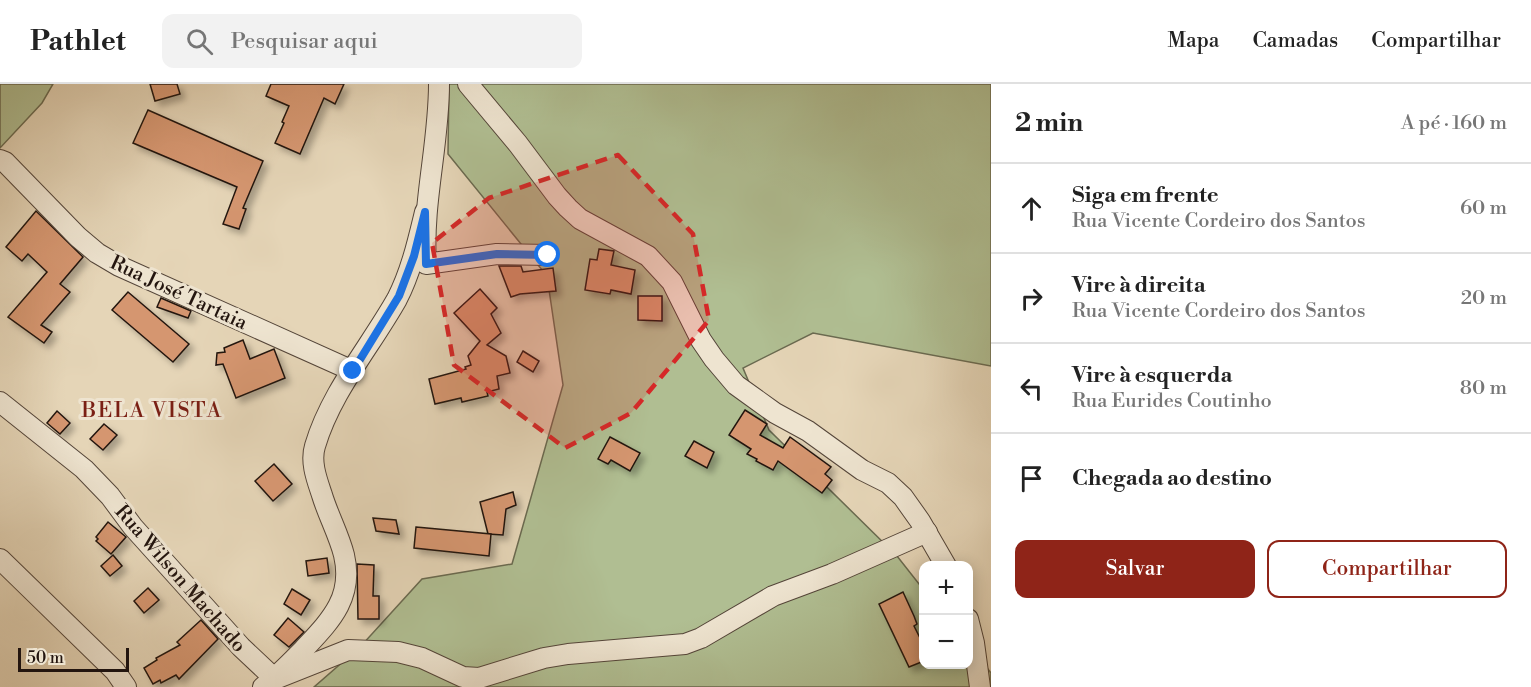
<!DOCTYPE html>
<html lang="pt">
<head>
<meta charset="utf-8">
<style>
	body { margin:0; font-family:"Libre Bodoni",serif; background:#f2f2f2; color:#222 }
	.controls { position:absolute; right:18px; bottom:18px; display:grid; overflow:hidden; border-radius:12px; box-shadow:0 3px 15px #0003 }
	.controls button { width:54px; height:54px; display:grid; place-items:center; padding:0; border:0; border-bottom:2px solid #e0e0e0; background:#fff; color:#222; font:30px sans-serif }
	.scale { position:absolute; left:18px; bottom:15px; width:111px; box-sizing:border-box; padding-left:6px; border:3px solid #23150f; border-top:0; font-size:16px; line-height:21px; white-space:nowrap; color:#23150f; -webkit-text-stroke:4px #eee4d0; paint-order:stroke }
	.stop { position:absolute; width:18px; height:18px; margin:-14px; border:4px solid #1a73e8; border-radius:50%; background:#fff }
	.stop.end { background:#1a73e8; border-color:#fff; box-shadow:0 2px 6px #0008 }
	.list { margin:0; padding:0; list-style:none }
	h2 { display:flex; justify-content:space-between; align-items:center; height:78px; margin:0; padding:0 24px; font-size:26px }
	h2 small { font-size:20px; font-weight:400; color:#767676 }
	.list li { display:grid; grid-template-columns:39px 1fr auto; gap:18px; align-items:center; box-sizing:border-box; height:90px; padding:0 24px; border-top:2px solid #e0e0e0 }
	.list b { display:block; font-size:22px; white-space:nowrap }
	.list p { margin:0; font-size:20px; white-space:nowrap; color:#767676 }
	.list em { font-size:20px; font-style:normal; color:#767676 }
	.actions { display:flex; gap:12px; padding:18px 24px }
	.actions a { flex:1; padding:14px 0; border:2px solid #8f2418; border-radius:12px; text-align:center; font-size:21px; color:#8f2418 }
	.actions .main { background:#8f2418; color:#fff }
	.icon { flex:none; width:33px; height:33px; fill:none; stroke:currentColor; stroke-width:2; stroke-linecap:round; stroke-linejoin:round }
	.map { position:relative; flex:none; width:991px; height:603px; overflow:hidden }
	header { display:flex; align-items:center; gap:36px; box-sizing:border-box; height:84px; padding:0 30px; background:#fff; border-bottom:2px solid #e0e0e0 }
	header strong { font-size:28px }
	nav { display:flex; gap:33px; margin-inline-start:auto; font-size:21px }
	.search { width:420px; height:54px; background:#f2f2f2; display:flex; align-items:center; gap:15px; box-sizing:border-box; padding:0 21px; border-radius:12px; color:#767676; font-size:22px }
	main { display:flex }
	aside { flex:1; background:#fff }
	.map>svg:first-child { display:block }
	.green { fill:#b0be92; stroke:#6a6a50; stroke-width:1.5 }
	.building { fill:#d59670; stroke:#23150f; stroke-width:1.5; filter:url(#shadow) }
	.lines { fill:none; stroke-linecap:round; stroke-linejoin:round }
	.minor-casing { stroke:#544539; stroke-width:22 }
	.minor { stroke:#eee4d0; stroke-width:20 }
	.route { stroke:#1a73e8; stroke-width:8 }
	.marked { fill:#d62828; fill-opacity:0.2; stroke:#d62828; stroke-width:4.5; stroke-dasharray:12 8; stroke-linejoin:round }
	.labels { text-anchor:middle; stroke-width:6; stroke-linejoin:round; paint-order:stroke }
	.street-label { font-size:20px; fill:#23150f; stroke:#eee4d0 }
	.neighbourhood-label { font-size:21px; letter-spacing:1.5px; fill:#7a1f14; stroke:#eee4d0 }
</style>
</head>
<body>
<header>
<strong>Pathlet</strong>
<div class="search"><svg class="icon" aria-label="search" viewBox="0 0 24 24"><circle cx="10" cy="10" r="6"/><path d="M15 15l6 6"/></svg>Pesquisar aqui</div>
<nav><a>Mapa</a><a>Camadas</a><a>Compartilhar</a></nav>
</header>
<main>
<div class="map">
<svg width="991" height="603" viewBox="0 0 991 603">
	<defs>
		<filter id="shadow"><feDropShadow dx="5" dy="5" stdDeviation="3" flood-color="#0004"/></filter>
	</defs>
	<rect width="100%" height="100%" fill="#e5d5b7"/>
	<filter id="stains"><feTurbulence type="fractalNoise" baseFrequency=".00333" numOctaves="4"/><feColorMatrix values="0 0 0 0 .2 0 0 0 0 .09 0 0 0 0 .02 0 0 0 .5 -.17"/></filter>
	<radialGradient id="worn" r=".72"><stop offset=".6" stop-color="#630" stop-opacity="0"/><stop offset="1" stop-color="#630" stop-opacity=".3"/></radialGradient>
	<g class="green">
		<polygon points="0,0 53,0 42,19 0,64"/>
		<polygon points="449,0 991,0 991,282 813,249 743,284 769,346 897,472 923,505 924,580 968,580 969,561 991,589 991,603 314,603 361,562 422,495 512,480 563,301 547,192 448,70"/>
	</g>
	<g class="building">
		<polygon points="150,0 177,0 180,10 155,17"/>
		<polygon points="271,0 344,0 335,20 324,14 300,70 275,59 284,39 282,38 289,22 266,12"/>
		<polygon points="148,26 263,77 243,124 246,125 239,145 223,140 237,103 133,59"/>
		<polygon points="36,127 83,173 60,200 70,208 41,241 52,248 44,259 8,233 47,188 28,170 22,177 6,163"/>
		<polygon points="599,165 614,167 611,181 635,186 631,210 611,206 610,210 585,206 590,175 597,176"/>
		<polygon points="499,182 521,182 523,188 553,184 556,207 520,210 511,213"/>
		<polygon points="480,205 497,224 491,230 501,249 487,261 506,272 510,289 497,292 499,305 487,308 488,312 462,318 461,314 435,320 429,295 466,285 465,283 471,281 468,272 480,257 454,229"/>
		<polygon points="128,208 189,260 173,278 112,226"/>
		<polygon points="638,212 662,212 662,237 638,236"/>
		<polygon points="161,214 191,227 188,234 157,223"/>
		<polygon points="243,256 250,275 274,265 285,294 236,314 223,280 216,281 217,269 225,268 224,264"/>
		<polygon points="523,267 539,277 533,288 517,278"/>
		<polygon points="745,326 767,340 760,351 783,364 790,353 831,383 825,390 832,396 822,409 778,377 773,386 756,377 757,375 747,370 751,365 729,351"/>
		<polygon points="57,327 70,339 60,350 47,339"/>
		<polygon points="104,340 117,351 103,366 90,355"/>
		<polygon points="610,353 640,369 630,387 611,376 608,380 598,375"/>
		<polygon points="694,357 714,368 707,384 685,372"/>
		<polygon points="274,380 292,400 273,417 255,397"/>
		<polygon points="513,408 516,421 506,425 503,451 488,450 480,418"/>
		<polygon points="373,434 396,436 399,450 376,447"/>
		<polygon points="108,438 126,453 111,470 96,457 98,455 96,453"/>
		<polygon points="416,443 491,450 489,472 414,464"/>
		<polygon points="113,471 122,482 110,492 101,482"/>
		<polygon points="327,474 329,489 308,492 306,477"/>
		<polygon points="357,480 374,481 373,512 379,512 379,535 358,535"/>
		<polygon points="148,504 159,516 144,529 134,517"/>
		<polygon points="292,505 310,516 301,531 284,520"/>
		<polygon points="903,508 914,532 917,540 914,542 924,562 924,577 909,583 879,520"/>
		<polygon points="288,534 304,548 289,563 274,551"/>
		<polygon points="201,536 218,555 179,595 176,591 161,599 160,596 153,600 144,584 157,576 156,574 180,561 177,558"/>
	</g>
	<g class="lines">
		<defs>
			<g id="minor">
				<path d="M439,0c0,61 -17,119 -13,180l71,-10 51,1"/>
				<polyline points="468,0 518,60 557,112 568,124 580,135 648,172 672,198 701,256 714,275 736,301 775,329 808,347 862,386 888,399 903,413 920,437 946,482"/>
				<polyline points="0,76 5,78 78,153 97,169 119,182 353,287"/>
				<polyline points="0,318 84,385 110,412 133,443 241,563 275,595 348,566 398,568 422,574 463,593 479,594 544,574 568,570 685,560 701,554 773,512 832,490 927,448"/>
				<polyline points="0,475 115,587 126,603"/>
				<polyline points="968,535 974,559 980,603"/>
				<path d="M263,603c15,-11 27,-24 40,-37 27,-29 51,-52 41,-95 -5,-20 -16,-40 -22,-60 -5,-15 -12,-33 -7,-49 16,-54 55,-99 82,-147 14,-27 21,-58 28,-87"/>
			</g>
		</defs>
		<use href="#minor" class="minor-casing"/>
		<use href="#minor" class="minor"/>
	</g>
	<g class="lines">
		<polyline class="route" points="353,287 399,212 414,172 425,128 426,180 497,170 548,171"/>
	</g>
	<path class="marked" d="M618,71l75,79 16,86 -78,93 -66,35 -111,-83 -22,-122 57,-45z"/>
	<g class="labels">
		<g class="street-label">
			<text transform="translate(179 208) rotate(25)" y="7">Rua José Tartaia</text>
			<text transform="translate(181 494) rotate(49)" y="7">Rua Wilson Machado</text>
		</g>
		<g class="neighbourhood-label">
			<text x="152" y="333">BELA VISTA</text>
		</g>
	</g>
	<rect width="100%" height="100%" filter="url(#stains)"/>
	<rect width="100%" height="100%" fill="url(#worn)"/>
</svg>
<div class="controls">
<button>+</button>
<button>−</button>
</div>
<div class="scale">50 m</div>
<div class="stop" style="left:548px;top:171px"></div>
<div class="stop end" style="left:353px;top:287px"></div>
</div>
<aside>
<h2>2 min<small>A pé · 160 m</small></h2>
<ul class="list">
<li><svg class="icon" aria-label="ahead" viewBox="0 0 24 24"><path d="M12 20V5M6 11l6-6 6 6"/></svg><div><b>Siga em frente</b><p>Rua Vicente Cordeiro dos Santos</p></div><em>60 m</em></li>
<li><svg class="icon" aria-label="right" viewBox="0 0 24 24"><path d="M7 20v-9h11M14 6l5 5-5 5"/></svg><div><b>Vire à direita</b><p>Rua Vicente Cordeiro dos Santos</p></div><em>20 m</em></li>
<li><svg class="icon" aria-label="left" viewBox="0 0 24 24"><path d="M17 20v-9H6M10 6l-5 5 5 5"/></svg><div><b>Vire à esquerda</b><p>Rua Eurides Coutinho</p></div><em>80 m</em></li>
<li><svg class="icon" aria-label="arrive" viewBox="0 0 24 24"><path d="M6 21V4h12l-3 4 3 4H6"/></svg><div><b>Chegada ao destino</b></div></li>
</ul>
<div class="actions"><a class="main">Salvar</a><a>Compartilhar</a></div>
</aside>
</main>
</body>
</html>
